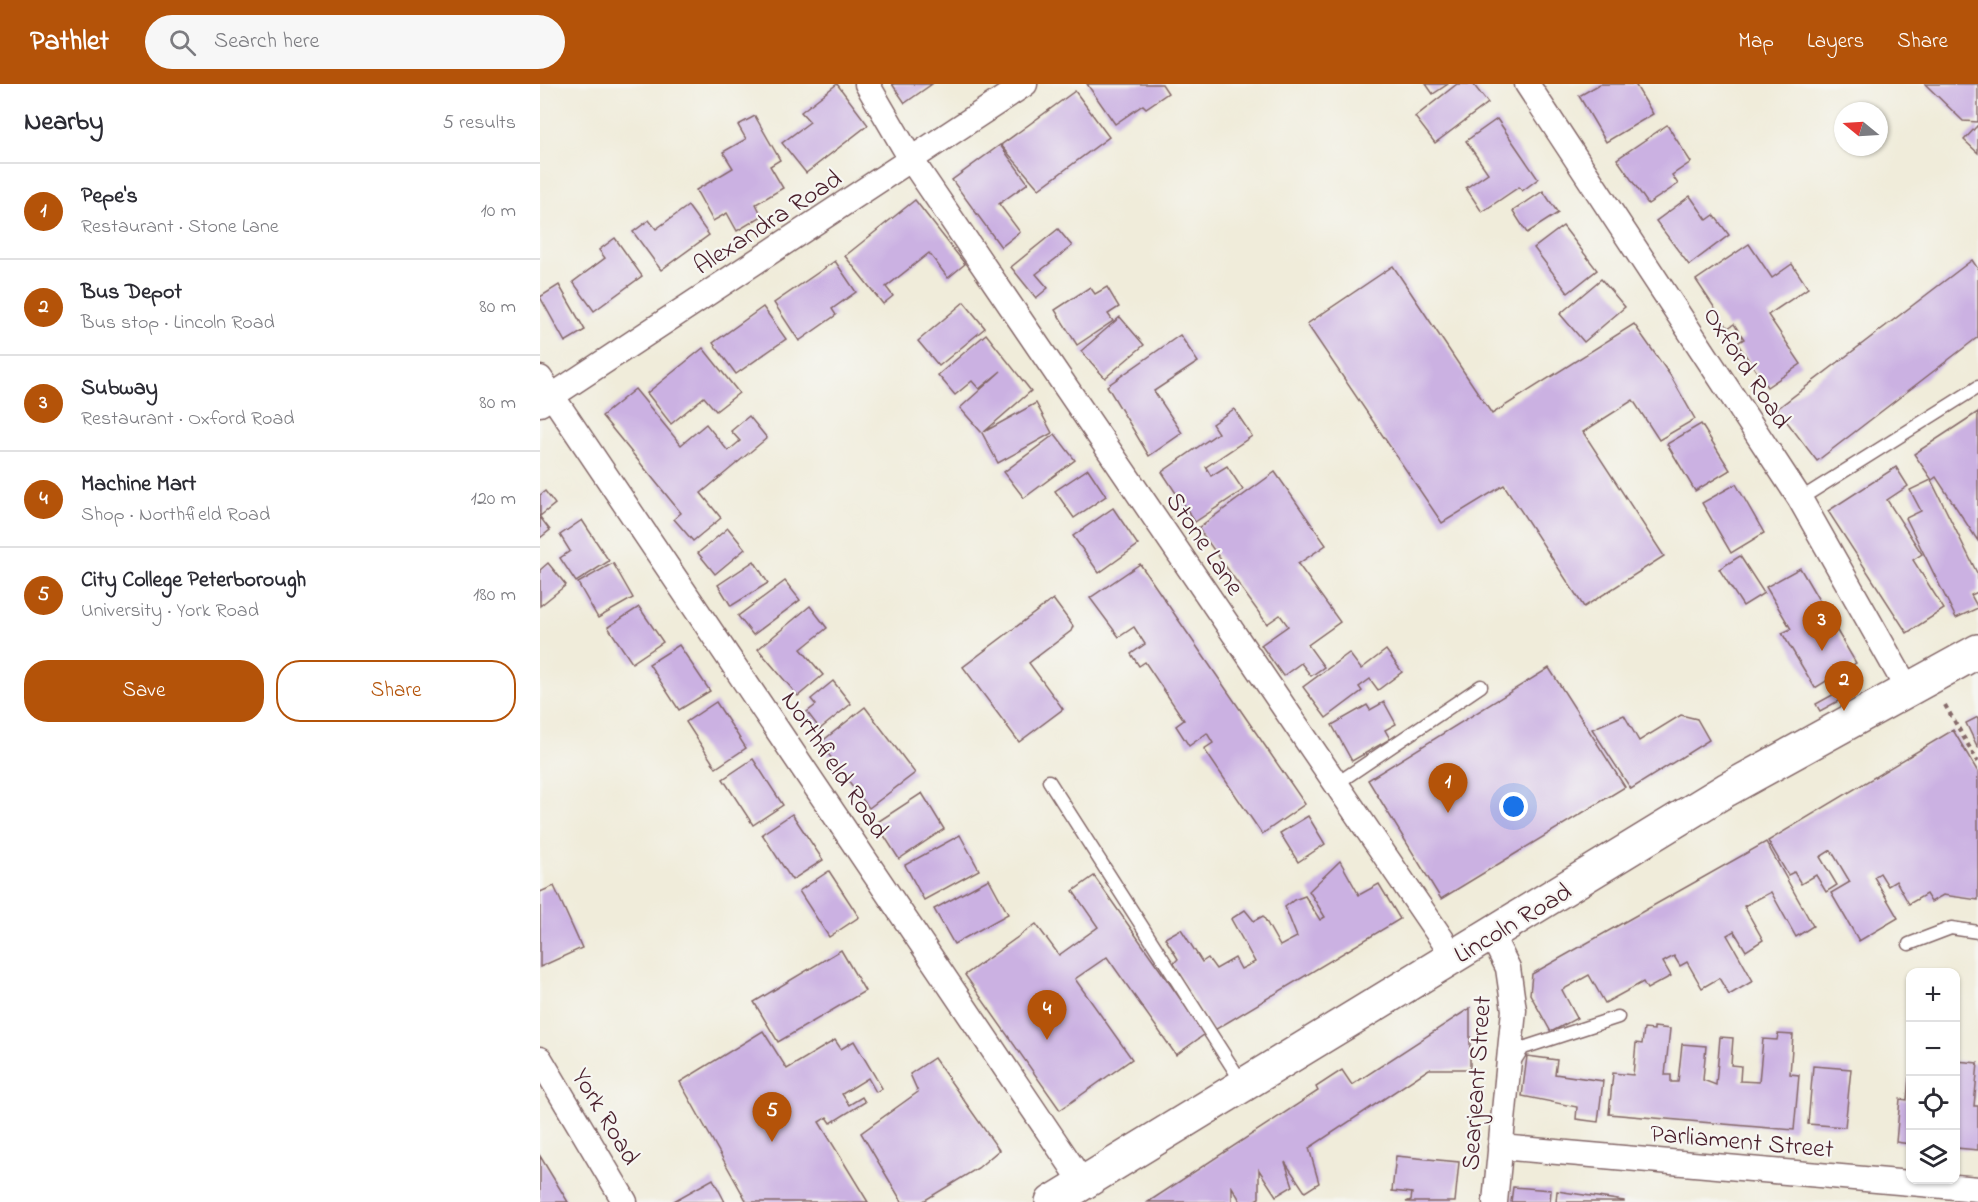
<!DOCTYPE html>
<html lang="en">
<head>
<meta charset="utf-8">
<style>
	body { margin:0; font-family:"Indie Flower",sans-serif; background:#f7f7f7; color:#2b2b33 }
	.controls { position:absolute; right:18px; bottom:18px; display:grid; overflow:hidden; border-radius:12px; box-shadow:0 2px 4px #0004 }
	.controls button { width:54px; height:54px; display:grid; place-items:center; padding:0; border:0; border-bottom:2px solid #e1e1e2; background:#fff; color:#2b2b33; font:30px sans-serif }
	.compass { position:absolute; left:1294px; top:18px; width:54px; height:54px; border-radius:50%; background:#fff; box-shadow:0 2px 4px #0004; rotate:288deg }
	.you { position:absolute; left:974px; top:723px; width:21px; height:21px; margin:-15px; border:4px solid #fff; border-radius:50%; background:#1a73e8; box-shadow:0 0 0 9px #1a73e833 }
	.badge { display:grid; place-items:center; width:39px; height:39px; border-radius:50%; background:#b45309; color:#fff; font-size:20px; font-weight:700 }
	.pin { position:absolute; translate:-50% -50px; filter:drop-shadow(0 2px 3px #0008) }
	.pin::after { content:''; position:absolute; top:32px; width:21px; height:18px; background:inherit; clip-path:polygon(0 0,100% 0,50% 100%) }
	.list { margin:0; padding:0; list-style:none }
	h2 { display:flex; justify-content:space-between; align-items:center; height:78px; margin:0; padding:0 24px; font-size:26px }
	h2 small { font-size:20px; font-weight:400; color:#7c7c81 }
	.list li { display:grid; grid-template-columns:39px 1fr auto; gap:18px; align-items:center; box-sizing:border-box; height:96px; padding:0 24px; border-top:2px solid #e1e1e2 }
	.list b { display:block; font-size:22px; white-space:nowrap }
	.list p { margin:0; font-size:20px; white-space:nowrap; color:#7c7c81 }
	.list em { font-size:20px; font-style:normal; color:#7c7c81 }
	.actions { display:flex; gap:12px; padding:18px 24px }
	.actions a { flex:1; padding:14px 0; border:2px solid #b45309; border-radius:24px; text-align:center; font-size:21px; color:#b45309 }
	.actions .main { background:#b45309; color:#fff }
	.icon { flex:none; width:33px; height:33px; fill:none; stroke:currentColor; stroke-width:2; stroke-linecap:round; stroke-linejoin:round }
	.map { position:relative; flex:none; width:1438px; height:1118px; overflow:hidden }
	header { display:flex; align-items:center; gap:36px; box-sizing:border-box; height:84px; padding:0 30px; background:#b45309; color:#fff }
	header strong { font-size:28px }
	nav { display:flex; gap:33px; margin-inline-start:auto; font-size:21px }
	.search { width:420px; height:54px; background:#f7f7f7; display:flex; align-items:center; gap:15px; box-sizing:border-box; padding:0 21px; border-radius:33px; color:#7c7c81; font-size:22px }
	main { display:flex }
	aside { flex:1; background:#fff }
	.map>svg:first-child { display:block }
	.building { fill:#cbb1e2 }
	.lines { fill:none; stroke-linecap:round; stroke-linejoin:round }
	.lane-casing { stroke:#846768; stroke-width:15 }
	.street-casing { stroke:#846768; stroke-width:27 }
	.secondary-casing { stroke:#846768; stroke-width:36 }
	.path { stroke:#846768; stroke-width:4; stroke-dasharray:4.5 4.5; stroke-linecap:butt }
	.lane { stroke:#fff; stroke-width:12 }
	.street { stroke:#fff; stroke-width:24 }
	.secondary { stroke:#fff; stroke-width:33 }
	.labels { text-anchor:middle; stroke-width:4.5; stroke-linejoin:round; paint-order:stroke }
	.street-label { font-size:26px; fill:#4a1f2b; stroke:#f6f6f2 }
</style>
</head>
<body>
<header>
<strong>Pathlet</strong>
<div class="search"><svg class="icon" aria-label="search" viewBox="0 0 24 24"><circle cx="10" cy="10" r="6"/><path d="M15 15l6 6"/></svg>Search here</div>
<nav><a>Map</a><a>Layers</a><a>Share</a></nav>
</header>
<main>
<aside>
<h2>Nearby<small>5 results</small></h2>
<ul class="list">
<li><span class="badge">1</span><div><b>Pepe's</b><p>Restaurant · Stone Lane</p></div><em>10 m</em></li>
<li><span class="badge">2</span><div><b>Bus Depot</b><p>Bus stop · Lincoln Road</p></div><em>80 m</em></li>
<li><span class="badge">3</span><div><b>Subway</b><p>Restaurant · Oxford Road</p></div><em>80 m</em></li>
<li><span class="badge">4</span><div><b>Machine Mart</b><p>Shop · Northfield Road</p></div><em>120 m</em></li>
<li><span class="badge">5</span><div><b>City College Peterborough</b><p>University · York Road</p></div><em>180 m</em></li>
</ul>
<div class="actions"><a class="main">Save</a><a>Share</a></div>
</aside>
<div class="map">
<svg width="1438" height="1118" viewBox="0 0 1438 1118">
	<rect width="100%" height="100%" fill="#f6f6f2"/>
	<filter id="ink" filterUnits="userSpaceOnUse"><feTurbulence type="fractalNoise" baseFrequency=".0167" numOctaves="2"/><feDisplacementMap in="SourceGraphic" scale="12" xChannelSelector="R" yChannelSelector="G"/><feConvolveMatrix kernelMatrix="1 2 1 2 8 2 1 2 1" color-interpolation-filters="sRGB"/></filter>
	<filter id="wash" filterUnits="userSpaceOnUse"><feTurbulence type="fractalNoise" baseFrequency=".008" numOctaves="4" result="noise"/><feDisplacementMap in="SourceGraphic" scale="24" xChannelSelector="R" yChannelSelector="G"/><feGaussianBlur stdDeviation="1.35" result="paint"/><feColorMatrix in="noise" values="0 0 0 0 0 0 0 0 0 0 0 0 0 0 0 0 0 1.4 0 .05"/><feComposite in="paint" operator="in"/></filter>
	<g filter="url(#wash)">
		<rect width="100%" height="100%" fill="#f0ecda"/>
		<g id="blocks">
			<g class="building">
				<polygon points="297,0 328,41 266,89 242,59 270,38 261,28"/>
				<polygon points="352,0 392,0 365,19"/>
				<polygon points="547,0 622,0 628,9 606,24 603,21 575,40"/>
				<polygon points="886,0 908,0 893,10"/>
				<polygon points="917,0 933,0 948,19 895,59 875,33"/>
				<polygon points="1060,0 1095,0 1113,30 1066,58 1039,12"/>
				<polygon points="1385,0 1438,0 1438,38 1423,37"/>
				<polygon points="535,7 569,53 499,105 461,61"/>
				<polygon points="215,32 240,76 230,82 243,104 216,120 222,132 197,147 187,129 173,137 156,106 193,84 183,68 206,55 198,41"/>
				<polygon points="957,35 998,95 982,107 979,103 942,128 926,104 948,89 926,57"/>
				<polygon points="1127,41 1151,78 1132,91 1138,100 1108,120 1077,75"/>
				<polygon points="1438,41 1438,69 1424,56"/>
				<polygon points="460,61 488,99 459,120 480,148 461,163 412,96"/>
				<polygon points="1003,107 1018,129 987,149 973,127"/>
				<polygon points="1150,112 1167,136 1174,131 1189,151 1149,181 1116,137"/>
				<polygon points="375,116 425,180 408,194 389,169 346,203 353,212 343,220 305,172"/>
				<polygon points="148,122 169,151 121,186 93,148 109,136 116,145"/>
				<polygon points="1023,142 1057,186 1028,209 994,164"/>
				<polygon points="518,145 532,162 496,190 508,204 496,214 471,183"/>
				<polygon points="75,154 102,192 54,227 33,198 65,174 59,166"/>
				<polygon points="1209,160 1232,194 1252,180 1268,204 1228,231 1261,280 1227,303 1197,259 1204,255 1194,240 1188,244 1156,196"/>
				<polygon points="1432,176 1438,185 1438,253 1277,377 1237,325"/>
				<polygon points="295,177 316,208 292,225 296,231 259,257 234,219"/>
				<polygon points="853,182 952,330 1094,240 1130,291 1155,335 1119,356 1093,316 1043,348 1124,472 1044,523 964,401 902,439 767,240"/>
				<polygon points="1061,195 1085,223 1044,258 1020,230"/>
				<polygon points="19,201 45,246 25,258 0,213"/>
				<polygon points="550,203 555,210 567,203 579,223 568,230 573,237 537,261 515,226"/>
				<polygon points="424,218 445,244 399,282 378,257"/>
				<polygon points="223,223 246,255 196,290 173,259"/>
				<polygon points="580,233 604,261 565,294 541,267"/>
				<polygon points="446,250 491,307 444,348 496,319 512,349 458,379 442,349 420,324 461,287 439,305 432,297 415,311 398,291"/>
				<polygon points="640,251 658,278 614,307 642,349 609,372 567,302"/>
				<polygon points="163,264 199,309 176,327 164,313 131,340 107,309"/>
				<polygon points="95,305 141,361 166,340 188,367 200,357 191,347 209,332 227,354 161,409 181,434 153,457 134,435 141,429 62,332"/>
				<polygon points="694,325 712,352 666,383 671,392 687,382 703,406 655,438 622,388 678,349 672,340"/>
				<polygon points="1438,328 1438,457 1396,393 1392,396 1374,370"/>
				<polygon points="1161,340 1190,386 1155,407 1127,360"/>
				<polygon points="515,350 535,376 484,414 464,388"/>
				<polygon points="1356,383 1368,402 1347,416 1382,470 1373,476 1404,525 1367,549 1288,427"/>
				<polygon points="548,385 566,412 534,434 515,407"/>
				<polygon points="735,388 786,461 758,480 800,538 768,561 784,583 771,592 761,579 743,592 721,561 748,542 740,531 727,540 658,444"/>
				<polygon points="1391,396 1438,491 1438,508 1431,511 1438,524 1416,534 1366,434 1381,427 1370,406"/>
				<polygon points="1196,400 1224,449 1191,469 1162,419"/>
				<polygon points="5,407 15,420 0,432 0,411"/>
				<polygon points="573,424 598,461 559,489 533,452"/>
				<polygon points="0,433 10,446 0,454"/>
				<polygon points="42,436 69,477 36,498 20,474 30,467 20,451"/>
				<polygon points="188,444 205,465 175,490 158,469"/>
				<polygon points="1200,472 1224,509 1203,522 1179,485"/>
				<polygon points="214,477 228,499 191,522 178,501"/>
				<polygon points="8,479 26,501 0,522 0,486"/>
				<polygon points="73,479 93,514 58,534 38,499"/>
				<polygon points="600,480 765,720 722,750 664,665 673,659 667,649 649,662 636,642 644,636 605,578 599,582 591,570 605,560 594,543 579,553 550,514"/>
				<polygon points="1260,484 1316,579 1275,604 1242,549 1251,545 1226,503"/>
				<polygon points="245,497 260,516 213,551 198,532"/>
				<polygon points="513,515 533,542 531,547 489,579 523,625 479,658 423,583"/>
				<polygon points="270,522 287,544 261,565 283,591 258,612 218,565"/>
				<polygon points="99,523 123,558 92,579 68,543"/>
				<polygon points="139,561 170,607 139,626 109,580"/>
				<polygon points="846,566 862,588 838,606 830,595 819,603 822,607 786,634 763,603 809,569 821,585"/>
				<polygon points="1009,584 1085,703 901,815 828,696"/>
				<polygon points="293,597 311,620 280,645 267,628 276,621 271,615"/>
				<polygon points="1298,608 1302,615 1280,627 1276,620"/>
				<polygon points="176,618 206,664 176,684 146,638"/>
				<polygon points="844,618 856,640 845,646 850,655 812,677 792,641 827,621 830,626"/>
				<polygon points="325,623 375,689 329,724 280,659"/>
				<polygon points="1084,631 1099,657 1141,631 1157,635 1169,656 1091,705 1052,645"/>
				<polygon points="1438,633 1438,664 1426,639"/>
				<polygon points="1413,646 1438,688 1438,816 1403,811 1391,818 1386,810 1369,820 1356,797 1348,802 1340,789 1334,793 1358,834 1319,857 1291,809 1310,798 1291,766 1280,773 1297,801 1286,808 1276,791 1261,800 1254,788 1248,791 1228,757"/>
				<polygon points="213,675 243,721 213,741 183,695"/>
				<polygon points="382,709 404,745 359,775 336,739"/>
				<polygon points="252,730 283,776 252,796 222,750"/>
				<polygon points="768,732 785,760 758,778 740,749"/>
				<polygon points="420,751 439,786 384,816 365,781"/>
				<polygon points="1226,758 1273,842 1256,853 1231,808 1204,822 1223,856 1206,867 1194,847 1187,851 1213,897 1189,911 1179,894 1162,904 1147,878 1140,882 1134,872 1123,878 1131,892 1107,905 1103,898 1065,919 1049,891 1022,906 1037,934 1011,948 990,910 992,890"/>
				<polygon points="800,777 819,811 839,800 860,835 673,947 633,880 638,875 625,854 641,845 662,878 668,874 676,885 695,874 701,885 715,878 691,835 705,826 714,837 723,832 740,862 757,853 745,823 754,816 765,812 780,836 785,833 769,807"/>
				<polygon points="289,787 319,833 289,853 259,807"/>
				<polygon points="554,792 665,950 636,971 567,873 535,895 592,975 520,1026 425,891 496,840 519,871 558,843 533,807"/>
				<polygon points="449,795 468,830 414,860 394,825"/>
				<polygon points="14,802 42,864 0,883 0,808"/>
				<polygon points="301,866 325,907 238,958 214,918"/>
				<polygon points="930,924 930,985 889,985 769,1064 779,1099 765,1108 745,1078 753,1102 736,1112 719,1086 719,1114 712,1118 701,1118 692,1103 692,1118 608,1118 778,1007 776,1003 802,986 812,1001"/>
				<polygon points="1114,943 1130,945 1125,991 1131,991 1131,998 1138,998 1142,960 1166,962 1163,996 1176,1001 1180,953 1193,954 1191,981 1201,982 1200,997 1219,998 1223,955 1237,956 1238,950 1253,951 1250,990 1259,991 1254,1046 1069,1030 1073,989 1093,991 1096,959 1102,960 1104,945 1114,946"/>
				<polygon points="223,947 247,985 295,956 301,965 314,957 342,1004 336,1008 328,994 302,1010 309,1021 322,1013 325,1018 291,1039 287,1033 279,1038 328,1118 207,1118 140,998"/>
				<polygon points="987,972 1017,976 1015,990 1063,997 1058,1038 1036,1035 1037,1023 982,1012"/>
				<polygon points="394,974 459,1066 438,1084 382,1118 362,1118 321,1049 378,1008 370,990"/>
				<polygon points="1416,977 1438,979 1434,1022 1438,1022 1438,1066 1416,1064"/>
				<polygon points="1273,982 1311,985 1305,1043 1268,1040"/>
				<polygon points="1369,994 1370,994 1370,1060 1356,1058 1360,1015 1367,1016"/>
				<polygon points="0,1072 28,1118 0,1118"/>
				<polygon points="856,1072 919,1078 915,1118 866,1118 871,1116 872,1109 852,1107"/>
				<polygon points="173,1095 185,1118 132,1118"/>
				<polygon points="973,1103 1011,1106 1010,1118 971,1118"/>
				<polygon points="1017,1107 1084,1117 1084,1118 1016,1118"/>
			</g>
		</g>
	</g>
	<g filter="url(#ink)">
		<use href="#blocks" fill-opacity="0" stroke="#846768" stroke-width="1.5"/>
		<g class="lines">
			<defs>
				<g id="lane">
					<polyline points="1260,415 1438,303"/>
					<polyline points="509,697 703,1000"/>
					<polyline points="796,700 941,602"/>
					<polyline points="1369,860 1411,844 1438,848"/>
					<polyline points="974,978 983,964 1078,933"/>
				</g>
				<g id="street">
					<polyline points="327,0 372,77 914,873"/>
					<polyline points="987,0 1260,415 1368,606"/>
					<polyline points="0,294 543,1099"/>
					<polyline points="0,320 485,0"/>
					<polyline points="952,852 968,884 974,926 955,1118"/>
					<polyline points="0,975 85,1118"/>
					<polyline points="960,1063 1438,1105"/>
				</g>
				<polyline id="secondary" points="512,1118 1186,706 1438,567"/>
			</defs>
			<use href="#lane" class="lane-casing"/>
			<use href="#street" class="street-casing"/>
			<use href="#secondary" class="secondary-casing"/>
			<polyline class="path" points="1405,621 1438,678"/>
			<use href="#lane" class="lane"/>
			<use href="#street" class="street"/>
			<use href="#secondary" class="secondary"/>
		</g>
	</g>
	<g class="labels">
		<g class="street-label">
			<text transform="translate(227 137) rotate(-33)" y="9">Alexandra Road</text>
			<text transform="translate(1208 283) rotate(57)" y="9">Oxford Road</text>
			<text transform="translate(666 459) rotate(56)" y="9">Stone Lane</text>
			<text transform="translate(296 680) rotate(56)" y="9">Northfield Road</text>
			<text transform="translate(972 838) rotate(-31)" y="9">Lincoln Road</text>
			<text transform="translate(935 999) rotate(-86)" y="9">Searjeant Street</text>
			<text transform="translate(67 1032) rotate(59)" y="9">York Road</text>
			<text transform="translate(1202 1056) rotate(5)" y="9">Parliament Street</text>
		</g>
	</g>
</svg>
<div class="controls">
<button>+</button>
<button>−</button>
<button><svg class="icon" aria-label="locate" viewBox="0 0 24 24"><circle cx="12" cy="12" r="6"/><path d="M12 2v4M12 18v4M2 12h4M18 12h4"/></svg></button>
<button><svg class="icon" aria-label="layers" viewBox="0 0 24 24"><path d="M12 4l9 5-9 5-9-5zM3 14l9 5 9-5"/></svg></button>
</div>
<svg class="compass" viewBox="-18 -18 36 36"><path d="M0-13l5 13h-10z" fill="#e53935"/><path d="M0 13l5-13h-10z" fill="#7c7c81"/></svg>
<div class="you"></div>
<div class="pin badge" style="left:908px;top:729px">1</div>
<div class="pin badge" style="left:1304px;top:627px">2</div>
<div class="pin badge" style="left:1282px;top:567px">3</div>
<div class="pin badge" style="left:507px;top:956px">4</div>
<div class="pin badge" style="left:232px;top:1058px">5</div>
</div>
</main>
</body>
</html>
